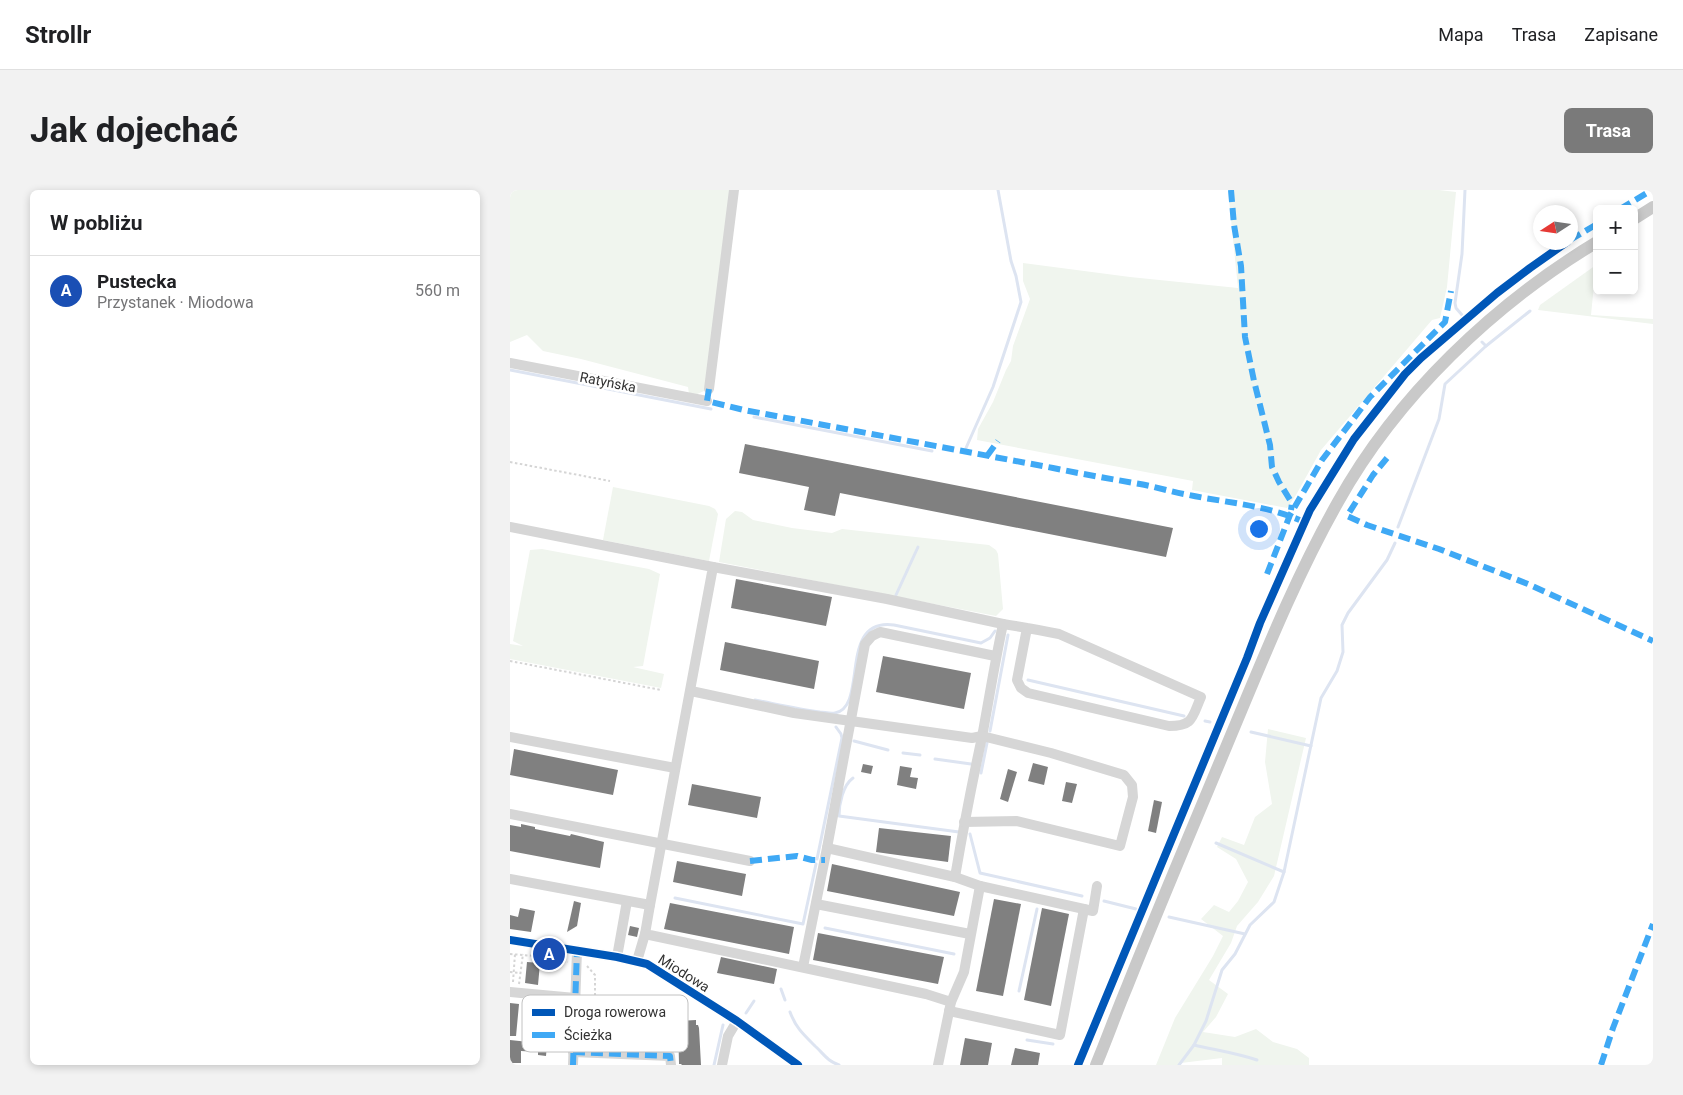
<!DOCTYPE html>
<html lang="pl">
<head>
<meta charset="utf-8">
<style>
	body { margin:0; font-family:Roboto,sans-serif; background:#f2f2f2; color:#202124 }
	.controls { position:absolute; right:15px; top:15px; display:grid; overflow:hidden; border-radius:8px; box-shadow:0 2px 8px #0003 }
	.controls button { width:45px; height:45px; display:grid; place-items:center; padding:0; border:0; border-bottom:1px solid #e0e0e0; background:#fff; color:#202124; font:25px sans-serif }
	.compass { position:absolute; left:1023px; top:15px; width:45px; height:45px; border-radius:50%; background:#fff; box-shadow:0 2px 8px #0003; rotate:258deg }
	.you { position:absolute; left:748px; top:338px; width:18px; height:18px; margin:-12px; border:4px solid #fff; border-radius:50%; background:#1a73e8; box-shadow:0 0 0 8px #1a73e833 }
	.badge { display:grid; place-items:center; width:32px; height:32px; border-radius:50%; background:#7a7a7a; color:#fff; font-size:16px; font-weight:700 }
	.pin { position:absolute; translate:-50% -50%; border:2px solid #fff; box-shadow:0 1px 5px #0006 }
	.list { margin:0; padding:0; list-style:none }
	h2 { display:flex; justify-content:space-between; align-items:center; height:65px; margin:0; padding:0 20px; font-size:21px }
	h2 small { font-size:16px; font-weight:400; color:#757577 }
	.list li { display:grid; grid-template-columns:32px 1fr auto; gap:15px; align-items:center; box-sizing:border-box; height:70px; padding:0 20px; border-top:1px solid #e0e0e0 }
	.list b { display:block; font-size:19px; white-space:nowrap }
	.list p { margin:0; font-size:16px; white-space:nowrap; color:#757577 }
	.list em { font-size:16px; font-style:normal; color:#757577 }
	.map { position:relative; flex:none; width:1143px; height:875px; overflow:hidden; border-radius:8px }
	header { display:flex; align-items:center; gap:30px; box-sizing:border-box; height:70px; padding:0 25px; background:#fff; border-bottom:1px solid #e0e0e0 }
	header strong { font-size:24px }
	nav { display:flex; gap:28px; margin-inline-start:auto; font-size:18px }
	.intro { display:flex; align-items:center; justify-content:space-between; box-sizing:border-box; height:120px; padding:0 30px }
	h1 { margin:0; font-size:35px }
	.button { padding:12px 22px; border-radius:8px; background:#7a7a7a; color:#fff; font-size:18px; font-weight:700 }
	main { display:flex; gap:30px; padding:0 30px }
	aside { flex:1; background:#fff; border-radius:8px; box-shadow:0 2px 8px #0003 }
	.map>svg:first-child { display:block }
	.green { fill:#f0f5ee }
	.lines { fill:none; stroke-linecap:round; stroke-linejoin:round }
	.stream { stroke:#dde4f1; stroke-width:3 }
	.building { fill:#808080 }
	.path { stroke:#d5d5d5; stroke-width:2; stroke-dasharray:2.5 2.5; stroke-linecap:butt }
	.minor { stroke:#d6d6d6; stroke-width:10 }
	.major { stroke:#c9c9c9; stroke-width:12 }
	.quiet { stroke:#3fa9f5; stroke-width:6; stroke-dasharray:12 6; stroke-linecap:butt }
	.cycleway-casing { stroke:#fff; stroke-width:11 }
	.cycleway { stroke:#0057b8; stroke-width:8 }
	.labels { text-anchor:middle; stroke-width:5; stroke-linejoin:round; paint-order:stroke }
	.street-label { font-size:14px; fill:#323232; stroke:#fff }
	.key { fill:#fff; stroke:#c2c2c2; stroke-width:1 }
	.key-label { font-size:14px; fill:#323232 }
</style>
</head>
<body>
<header>
<strong>Strollr</strong>
<nav><a>Mapa</a><a>Trasa</a><a>Zapisane</a></nav>
</header>
<div class="intro"><h1>Jak dojechać</h1><a class="button">Trasa</a></div>
<main>
<aside>
<h2>W pobliżu<small></small></h2>
<ul class="list">
<li><span class="badge" style="background:#1a4fb4">A</span><div><b>Pustecka</b><p>Przystanek · Miodowa</p></div><em>560 m</em></li>
</ul>
</aside>
<div class="map">
<svg width="1143" height="875" viewBox="0 0 1143 875">
	<rect width="100%" height="100%" fill="#fff"/>
	<g class="green">
		<polygon points="0,0 220,0 197,188 194,201 185,205 179,204 178,197 71,169 33,161 17,145 0,152"/>
		<polygon points="718,0 929,0 946,2 937,97 930,128 922,130 811,260 786,305 777,318 682,300 683,291 467,250 468,239 483,212 496,180 501,171 503,156 520,109 513,91 513,73 620,87 728,98"/>
		<polygon points="1086,75 1081,125 1143,129 1143,134 1028,120 1030,115"/>
		<polygon points="103,297 199,316 205,319 208,324 199,371 93,350"/>
		<polygon points="225,321 232,322 243,330 282,338 322,343 332,339 479,355 486,360 488,364 493,419 486,426 209,372 216,329"/>
		<polygon points="32,359 139,379 150,384 133,476 123,477 154,484 151,498 0,469 0,454 13,456 3,451 20,360"/>
		<polygon points="758,539 796,548 764,686 748,712 727,736 721,753 699,790 718,804 706,827 693,842 725,847 746,839 763,852 787,859 799,868 799,875 712,875 712,868 671,873 669,875 646,875 665,828 703,766 713,746 691,729 704,715 719,722 728,711 738,692 726,669 707,657 712,647 734,655 745,627 762,614 755,572"/>
	</g>
	<g class="lines">
		<g class="stream">
			<polyline points="952,125 946,118 945,113 952,64 955,0"/>
			<polyline points="976,156 1020,121"/>
			<polyline points="0,180 201,219"/>
			<polyline points="244,227 422,261"/>
			<polyline points="456,258 483,197 511,112 506,86 501,71 488,0"/>
			<polyline points="888,337 929,229 935,194 976,156 972,152"/>
			<polyline points="386,405 408,357"/>
			<polyline points="518,490 674,526"/>
			<path d="M245,510c21,4 43,9 65,12 4,0 10,2 15,1 34,-6 2,-96 59,-88l87,18 9,-5 5,-7"/>
			<polyline points="695,531 700,532"/>
			<polyline points="480,541 498,445"/>
			<polyline points="741,542 801,556"/>
			<polyline points="344,551 378,560"/>
			<polyline points="393,563 410,565"/>
			<polyline points="425,569 461,574"/>
			<polyline points="471,583 477,553"/>
			<path d="M343,588c-10,7 -14,26 -14,38l120,16"/>
			<polyline points="460,644 470,683 572,706"/>
			<polyline points="706,653 774,682"/>
			<polyline points="307,669 332,548 331,544 326,537"/>
			<polyline points="165,708 293,734 306,674"/>
			<polyline points="594,711 626,719"/>
			<polyline points="659,727 735,744"/>
			<polyline points="315,738 444,764"/>
			<polyline points="271,799 275,810"/>
			<polyline points="509,801 527,719"/>
			<path d="M280,822c6,16 13,22 25,34 9,8 12,15 24,19"/>
			<polyline points="236,823 244,811"/>
			<polyline points="517,850 543,854"/>
			<path d="M684,855c21,5 42,8 63,15"/>
			<polyline points="204,875 213,835"/>
			<polyline points="669,875 684,855 696,831 712,780 725,764 740,735 764,712 774,682 811,508 827,481 833,462 832,435 838,423 877,370 885,353"/>
		</g>
	</g>
	<g class="building">
		<polygon points="235,254 663,338 656,367 330,303 325,326 294,320 299,297 229,283"/>
		<polygon points="226,389 322,407 316,436 221,418"/>
		<polygon points="215,452 309,471 304,499 210,480"/>
		<polygon points="373,466 461,483 454,519 366,502"/>
		<polygon points="4,559 108,580 103,605 0,585"/>
		<polygon points="523,573 538,577 534,595 518,591"/>
		<polygon points="353,574 363,576 361,584 351,582"/>
		<polygon points="390,576 402,578 400,587 408,588 406,599 387,595"/>
		<polygon points="498,579 507,582 498,612 490,609"/>
		<polygon points="556,592 567,594 562,613 552,611"/>
		<polygon points="182,594 251,607 247,628 178,615"/>
		<polygon points="644,610 652,612 646,643 638,641"/>
		<polygon points="11,634 25,637 25,639 60,646 61,644 94,652 90,678 0,661 0,635 11,637"/>
		<polygon points="369,638 441,646 438,672 366,662"/>
		<polygon points="167,671 236,684 232,706 163,692"/>
		<polygon points="322,674 450,702 444,726 317,701"/>
		<polygon points="484,709 511,714 493,806 466,801"/>
		<polygon points="64,711 71,713 67,736 57,742"/>
		<polygon points="160,713 284,737 279,764 154,739"/>
		<polygon points="10,718 25,721 21,742 0,739 0,725 8,727"/>
		<polygon points="532,718 559,724 541,816 514,810"/>
		<polygon points="120,736 129,738 127,747 118,745"/>
		<polygon points="308,743 434,767 428,794 303,770"/>
		<polygon points="211,767 267,779 264,794 207,783"/>
		<polygon points="17,772 30,773 28,795 15,793"/>
		<polygon points="0,813 9,814 6,846 0,846"/>
		<polygon points="186,830 186,835 188,835 189,838 191,875 172,875 171,874 169,874 168,831"/>
		<polygon points="455,848 482,853 478,875 450,875"/>
		<polygon points="0,850 37,854 36,866 28,865 28,862 11,861 11,873 0,873"/>
		<polygon points="505,858 530,863 528,875 501,875"/>
	</g>
	<g class="lines">
		<g class="path">
			<polyline points="0,272 100,291"/>
			<polyline points="0,471 151,500"/>
			<polyline points="0,764 37,767"/>
			<polyline points="44,767 50,771 58,772"/>
			<polyline points="77,776 85,785 85,839 82,853"/>
			<polyline points="0,782 11,783"/>
			<polyline points="3,792 5,764"/>
			<polyline points="9,794 13,764"/>
			<polyline points="23,813 21,826 29,827"/>
			<polyline points="159,815 161,817 165,858"/>
			<polyline points="73,847 83,847"/>
		</g>
		<g class="minor">
			<polyline points="0,173 197,211"/>
			<polyline points="199,199 224,0"/>
			<polyline points="0,337 203,377 140,715 0,689"/>
			<path d="M203,377l174,32 116,25c-8,37 -14,75 -21,113 -10,46 -19,93 -27,140"/>
			<path d="M493,434c19,3 37,6 56,10l142,63c-9,20 -7,29 -32,29l-141,-33 -7,-5 -4,-8 10,-52"/>
			<polyline points="181,501 284,523 462,548 472,546 541,563 614,585 622,595 623,607 610,656 507,631 454,632"/>
			<polyline points="0,547 165,578"/>
			<polyline points="0,624 240,671"/>
			<polyline points="317,658 355,454 362,446 370,442 485,466"/>
			<polyline points="306,714 460,744"/>
			<polyline points="140,715 135,744 416,804 441,812"/>
			<polyline points="0,750 107,767 137,774 227,831 288,875"/>
			<polyline points="107,767 117,711"/>
			<polyline points="127,771 135,744"/>
			<polyline points="293,777 317,658 445,687 470,696 583,721 587,696"/>
			<polyline points="0,802 65,808"/>
			<polyline points="439,821 550,845 574,719"/>
			<polyline points="63,862 160,866 161,875"/>
			<polyline points="63,875 67,760"/>
			<polyline points="212,875 218,846 227,831"/>
			<polyline points="428,875 441,812 454,782 470,696"/>
		</g>
		<g class="major">
			<polyline points="1124,29 1143,17"/>
			<path d="M586,875c11,-26 20,-52 31,-78 33,-83 68,-165 102,-247 34,-81 66,-162 109,-238 59,-106 156,-198 259,-260"/>
		</g>
		<g class="quiet">
			<polyline points="721,0 724,35 731,76 735,147 744,191 760,255 762,277 769,292 782,313 781,320"/>
			<polyline points="1110,19 1142,0"/>
			<polyline points="1060,50 1087,34"/>
			<path d="M199,199l-2,12 37,9 309,58c29,6 58,11 87,16 16,3 32,8 49,11 38,8 79,10 115,27"/>
			<polyline points="477,266 488,251"/>
			<polyline points="877,268 863,285 837,326 857,335 929,359 1018,394 1143,451"/>
			<polyline points="757,384 780,325 812,270 860,207 935,132 941,101"/>
			<polyline points="240,671 287,666 302,670 315,670"/>
			<polyline points="63,862 160,866 161,875"/>
			<polyline points="63,875 67,760"/>
			<polyline points="1091,875 1103,838 1143,734"/>
		</g>
		<defs>
			<g id="cycleway">
				<polyline points="0,750 107,767 137,774 227,831 288,875"/>
				<polyline points="568,875 737,468 750,433 800,320 844,249 895,184 911,168 987,103 1020,78 1057,52"/>
			</g>
		</defs>
		<use href="#cycleway" class="cycleway-casing"/>
		<use href="#cycleway" class="cycleway"/>
	</g>
	<g class="labels">
		<g class="street-label">
			<text transform="translate(98 192) rotate(11)" y="5">Ratyńska</text>
			<text transform="translate(174 783) rotate(32)" y="5">Miodowa</text>
		</g>
	</g>
	<rect x="12" y="805" width="166" height="57" rx="8" class="key"/>
	<rect x="22" y="819" width="23" height="7" fill="#0057b8"/>
	<rect x="22" y="842" width="23" height="6" fill="#3fa9f5"/>
	<g class="key-label">
		<text x="54" y="827">Droga rowerowa</text>
		<text x="54" y="850">Ścieżka</text>
	</g>
</svg>
<div class="controls">
<button>+</button>
<button>−</button>
</div>
<svg class="compass" viewBox="-18 -18 36 36"><path d="M0-13l5 13h-10z" fill="#e53935"/><path d="M0 13l5-13h-10z" fill="#757577"/></svg>
<div class="you"></div>
<div class="pin badge" style="left:39px;top:764px;background:#1a4fb4">A</div>
</div>
</main>
</body>
</html>
